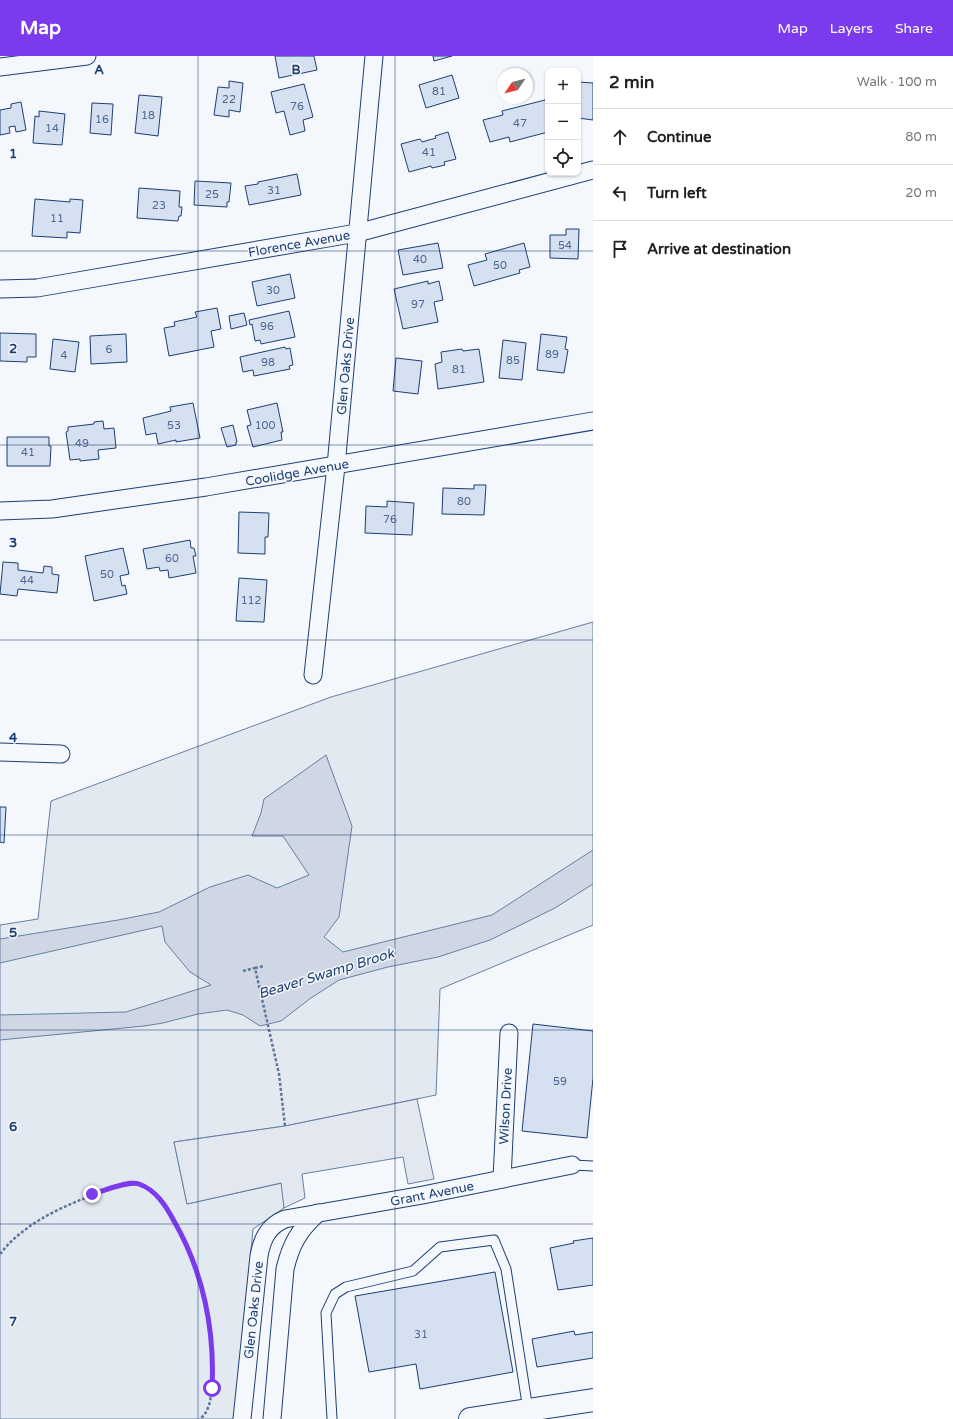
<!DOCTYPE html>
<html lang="en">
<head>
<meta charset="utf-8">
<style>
	body { margin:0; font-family:"Varela Round",sans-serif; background:#f6f6f6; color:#202124 }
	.controls { position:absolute; right:12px; top:12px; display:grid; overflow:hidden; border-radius:8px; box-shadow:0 1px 3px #0004 }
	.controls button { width:36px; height:36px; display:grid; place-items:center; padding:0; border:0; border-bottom:1px solid #e0e0e0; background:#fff; color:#202124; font:20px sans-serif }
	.compass { position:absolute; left:497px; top:12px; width:36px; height:36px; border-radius:50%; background:#fff; box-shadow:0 1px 3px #0004; rotate:235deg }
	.stop { position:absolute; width:12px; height:12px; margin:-9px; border:3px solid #7c3aed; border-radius:50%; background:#fff }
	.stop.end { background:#7c3aed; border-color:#fff; box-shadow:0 1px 4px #0008 }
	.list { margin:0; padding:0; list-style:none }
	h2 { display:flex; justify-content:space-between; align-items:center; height:52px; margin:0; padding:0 16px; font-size:17px }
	h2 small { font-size:13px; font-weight:400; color:#757577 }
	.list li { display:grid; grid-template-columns:26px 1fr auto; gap:12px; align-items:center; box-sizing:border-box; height:56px; padding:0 16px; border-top:1px solid #e0e0e0 }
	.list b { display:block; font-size:15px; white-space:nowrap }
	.list em { font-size:13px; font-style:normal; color:#757577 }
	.icon { flex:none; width:22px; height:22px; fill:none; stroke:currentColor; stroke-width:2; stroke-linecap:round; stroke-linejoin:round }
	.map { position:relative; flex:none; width:593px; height:1363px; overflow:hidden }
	header { display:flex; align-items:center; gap:24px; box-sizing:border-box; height:56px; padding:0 20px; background:#7c3aed; color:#fff }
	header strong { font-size:19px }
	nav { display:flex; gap:22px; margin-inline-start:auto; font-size:14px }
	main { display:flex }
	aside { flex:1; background:#fff }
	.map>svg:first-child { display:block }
	.green { fill:#e3e9f0; stroke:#687fa3 }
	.parking { fill:#e3e8f0; stroke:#687fa3 }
	.water { fill:#cfd7e4; stroke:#687fa3 }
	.building { fill:#d5e0f0; stroke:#1d3f73 }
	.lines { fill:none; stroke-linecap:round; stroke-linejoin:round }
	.service-casing { stroke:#1d3f73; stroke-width:11 }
	.minor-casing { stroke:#1d3f73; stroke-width:19 }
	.tertiary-casing { stroke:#1d3f73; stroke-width:24 }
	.path { stroke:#5e769c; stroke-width:2.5; stroke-dasharray:3 2; stroke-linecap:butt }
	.service { stroke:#f4f7fb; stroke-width:9 }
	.minor { stroke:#f4f7fb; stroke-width:17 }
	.tertiary { stroke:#f4f7fb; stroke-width:22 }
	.route { stroke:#7c3aed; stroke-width:5 }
	.grid { fill:none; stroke:#1d3f73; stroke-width:1; stroke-opacity:0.55 }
	.labels { text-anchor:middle; stroke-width:3; stroke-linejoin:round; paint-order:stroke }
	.number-label { font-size:11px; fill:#4b6792 }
	.street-label { font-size:13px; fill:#1d3f73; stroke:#f4f7fb }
	.water-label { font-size:14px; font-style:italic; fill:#1d3f73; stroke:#f4f7fb }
	.grid-label { font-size:13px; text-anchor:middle; font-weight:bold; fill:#1d3f73; stroke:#f4f7fb; stroke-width:3; stroke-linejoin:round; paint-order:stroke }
</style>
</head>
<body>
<header>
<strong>Map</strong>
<nav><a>Map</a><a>Layers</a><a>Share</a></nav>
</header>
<main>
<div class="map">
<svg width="593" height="1363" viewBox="0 0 593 1363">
	<rect width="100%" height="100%" fill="#f4f7fb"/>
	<polygon class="green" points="593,566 593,869 440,933 436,1039 285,1070 174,1086 187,1148 282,1127 284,1152 253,1173 235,1363 0,1363 0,869 38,863 51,745 331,641"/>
	<polygon class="parking" points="417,1043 434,1123 408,1128 403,1101 302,1118 305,1142 284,1152 281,1127 187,1148 174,1086 285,1070"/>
	<polygon class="water" points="326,699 352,770 339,861 324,881 343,896 492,859 593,794 593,828 555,852 490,884 438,901 388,911 339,924 311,942 281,965 260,970 243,959 227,954 198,958 163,967 144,970 0,984 0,959 126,956 211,929 190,916 165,886 162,870 0,907 0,883 118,864 159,856 210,831 248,819 277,832 309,819 283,780 252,780 261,757 264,743"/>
	<g class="building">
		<polygon points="275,0 314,0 317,14 279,22"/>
		<polygon points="433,0 452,0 434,5"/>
		<polygon points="452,19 459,42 426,52 419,29"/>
		<polygon points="229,25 243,27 240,56 229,54 229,61 214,59 218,31 229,32"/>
		<polygon points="578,26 593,27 593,64 578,62"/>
		<polygon points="304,28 313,61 303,64 305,75 290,79 284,55 276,57 271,36"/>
		<polygon points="139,39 162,41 158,80 135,77"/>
		<polygon points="545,44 548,55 548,76 510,86 509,81 490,86 483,64 503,59 502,55"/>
		<polygon points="21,46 26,74 16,76 15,70 9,71 10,77 0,79 0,54 11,52 11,48"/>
		<polygon points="92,47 113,48 111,79 90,77"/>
		<polygon points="39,55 65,58 62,89 33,87 35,60 39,61"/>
		<polygon points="448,76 456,103 444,106 445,109 432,112 431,110 409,116 401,88 420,83 422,86 436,82 435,80"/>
		<polygon points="297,118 301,139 249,149 245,130 258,128 258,126"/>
		<polygon points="195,125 231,127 229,146 227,146 227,151 194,149"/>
		<polygon points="139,132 180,135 179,151 182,151 181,160 179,160 178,165 137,162"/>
		<polygon points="35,143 70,146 70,143 83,144 80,177 67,176 67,182 32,180"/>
		<polygon points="566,173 579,173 578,203 550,202 550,179 566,179"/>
		<polygon points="438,187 443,212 403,219 398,194"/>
		<polygon points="524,187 530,211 519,214 520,217 474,230 468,209 487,204 485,198"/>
		<polygon points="290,218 295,242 257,250 252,226"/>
		<polygon points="428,225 428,228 439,225 443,244 434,246 438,266 403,273 394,233"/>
		<polygon points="217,252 221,273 211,275 214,291 169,300 164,272 175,270 174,266 197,261 195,256"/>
		<polygon points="289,255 295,281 261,288 260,284 255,285 252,268 250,269 249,264"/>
		<polygon points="244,257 247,269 231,273 229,260"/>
		<polygon points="0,277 36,278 36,301 27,301 27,306 0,305"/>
		<polygon points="126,278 127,306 91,308 90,280"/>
		<polygon points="541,278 567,281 565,293 568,294 564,317 537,314"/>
		<polygon points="53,283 79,286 75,316 50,313"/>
		<polygon points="503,284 526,287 522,324 499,322"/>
		<polygon points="285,291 286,293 290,292 293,309 289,310 290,313 254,320 253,314 243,316 240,301"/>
		<polygon points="462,293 463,295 479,293 484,326 438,333 435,308 442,306 441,296"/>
		<polygon points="396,302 422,305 418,338 393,335"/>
		<polygon points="193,347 200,382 176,386 176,384 158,388 156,377 146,379 143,362 171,355 170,351"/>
		<polygon points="277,347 283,376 281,376 282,384 253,391 247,370 251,369 247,354"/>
		<polygon points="103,365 104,373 114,372 116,392 98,394 99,403 80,405 80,403 70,404 66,376 68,375 68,371 94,368 94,366"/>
		<polygon points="233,369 237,386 236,386 236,389 227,391 221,372"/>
		<polygon points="7,381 49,381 49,390 51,390 50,410 7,410"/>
		<polygon points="474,429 486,429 484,459 442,458 443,432 474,433"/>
		<polygon points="387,445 414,447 412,479 365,477 366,450 387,451"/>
		<polygon points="239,456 269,457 268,481 265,481 265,498 238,497"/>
		<polygon points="190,484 191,492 194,492 196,500 193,500 196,517 169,522 168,514 160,515 159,511 147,513 143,493"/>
		<polygon points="123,492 129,518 120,520 122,530 125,529 127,538 94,545 85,500"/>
		<polygon points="3,506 18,507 18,514 43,517 44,510 52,511 52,518 59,519 57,537 18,533 17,540 0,538"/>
		<polygon points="239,522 267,524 264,566 236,565"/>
		<polygon points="0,751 6,751 4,787 0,786"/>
		<polygon points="533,968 593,975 593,1022 587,1082 522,1075"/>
		<polygon points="593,1182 593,1229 558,1234 550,1192 574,1187 573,1185"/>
		<polygon points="495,1216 513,1316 420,1333 416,1308 369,1316 355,1240"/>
		<polygon points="574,1275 575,1279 593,1276 593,1302 537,1311 532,1283"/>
	</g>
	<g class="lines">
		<defs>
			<g id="service">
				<polyline points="572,1109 593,1110"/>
				<polyline points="332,1363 326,1257 335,1238 346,1231 413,1215 440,1191 494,1184 506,1213 528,1354"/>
			</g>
			<g id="minor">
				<polyline points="0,11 87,0"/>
				<polyline points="0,233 37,232 357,177 593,114"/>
				<polyline points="0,455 52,453 206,431 593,365"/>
				<polyline points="313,619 336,410 374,0"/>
				<polyline points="0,696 61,698"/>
				<polyline points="502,1123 509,977"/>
				<path d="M242,1363l17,-163c3,-17 9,-30 26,-37l138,-24 149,-30"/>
				<path d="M272,1363l13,-150c6,-25 14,-39 33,-56"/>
			</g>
			<polyline id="tertiary" points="470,1363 593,1344"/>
		</defs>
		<use href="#service" class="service-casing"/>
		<use href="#minor" class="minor-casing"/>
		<use href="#tertiary" class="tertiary-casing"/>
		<g class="path">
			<polyline points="255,912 264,910"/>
			<polyline points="243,915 255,912 279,1018 285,1070"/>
			<path d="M0,1198c30,-39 86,-57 131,-72 38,5 63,77 72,110 8,28 11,59 9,87 -1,14 0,30 -12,40"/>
		</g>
		<use href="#service" class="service"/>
		<use href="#minor" class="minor"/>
		<use href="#tertiary" class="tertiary"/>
	</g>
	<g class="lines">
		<path class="route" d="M92,1138c12,-3 37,-14 47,-10 17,6 27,22 35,37 29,50 41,109 38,167"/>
	</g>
	<path class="grid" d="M198,0v1363M395,0v1363M0,195h593M0,389h593M0,584h593M0,779h593M0,974h593M0,1168h593"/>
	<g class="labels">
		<g class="number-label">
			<text x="439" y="39">81</text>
			<text x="229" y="47">22</text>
			<text x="297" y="54">76</text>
			<text x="148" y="63">18</text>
			<text x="102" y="67">16</text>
			<text x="520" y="71">47</text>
			<text x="52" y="76">14</text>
			<text x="429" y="100">41</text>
			<text x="274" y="138">31</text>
			<text x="212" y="142">25</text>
			<text x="159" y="153">23</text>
			<text x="57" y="166">11</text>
			<text x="565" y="193">54</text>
			<text x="420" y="207">40</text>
			<text x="500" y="213">50</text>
			<text x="273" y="238">30</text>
			<text x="418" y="252">97</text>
			<text x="267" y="274">96</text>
			<text x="109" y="297">6</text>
			<text x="552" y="302">89</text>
			<text x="64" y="303">4</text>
			<text x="513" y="308">85</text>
			<text x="268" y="310">98</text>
			<text x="459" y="317">81</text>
			<text x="174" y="373">53</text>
			<text x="265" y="373">100</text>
			<text x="82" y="391">49</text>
			<text x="28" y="400">41</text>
			<text x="464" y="449">80</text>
			<text x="390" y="467">76</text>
			<text x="172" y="506">60</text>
			<text x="107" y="522">50</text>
			<text x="27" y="528">44</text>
			<text x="251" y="548">112</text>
			<text x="560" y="1029">59</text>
			<text x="421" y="1282">31</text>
		</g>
		<g class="street-label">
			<text transform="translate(299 187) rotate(-10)" y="5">Florence Avenue</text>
			<text transform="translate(345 310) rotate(-85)" y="5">Glen Oaks Drive</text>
			<text transform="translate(297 416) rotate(-10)" y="5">Coolidge Avenue</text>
			<text transform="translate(505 1050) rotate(-87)" y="5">Wilson Drive</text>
			<text transform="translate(432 1137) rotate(-11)" y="5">Grant Avenue</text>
			<text transform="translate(253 1254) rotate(-84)" y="5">Glen Oaks Drive</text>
		</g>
		<g class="water-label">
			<text transform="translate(326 917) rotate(-17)" y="5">Beaver Swamp Brook</text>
		</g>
	</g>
	<g class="grid-label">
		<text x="99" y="18">A</text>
		<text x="296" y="18">B</text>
		<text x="13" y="102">1</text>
		<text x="13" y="297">2</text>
		<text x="13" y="491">3</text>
		<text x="13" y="686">4</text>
		<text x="13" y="881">5</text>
		<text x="13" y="1075">6</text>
		<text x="13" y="1270">7</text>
	</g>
</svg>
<div class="controls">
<button>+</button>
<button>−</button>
<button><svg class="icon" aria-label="locate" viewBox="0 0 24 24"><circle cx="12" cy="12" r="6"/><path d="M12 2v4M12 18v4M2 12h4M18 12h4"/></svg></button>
</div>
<svg class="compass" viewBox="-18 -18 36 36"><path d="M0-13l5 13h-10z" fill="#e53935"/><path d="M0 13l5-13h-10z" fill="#757577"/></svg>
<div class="stop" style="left:212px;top:1332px"></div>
<div class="stop end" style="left:92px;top:1138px"></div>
</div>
<aside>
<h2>2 min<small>Walk · 100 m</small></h2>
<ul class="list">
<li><svg class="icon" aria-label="ahead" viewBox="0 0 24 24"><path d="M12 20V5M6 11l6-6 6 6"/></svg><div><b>Continue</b></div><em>80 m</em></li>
<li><svg class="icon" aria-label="left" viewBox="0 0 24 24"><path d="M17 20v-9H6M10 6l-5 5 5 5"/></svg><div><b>Turn left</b></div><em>20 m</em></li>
<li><svg class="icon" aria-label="arrive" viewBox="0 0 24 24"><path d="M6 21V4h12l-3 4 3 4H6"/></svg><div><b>Arrive at destination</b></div></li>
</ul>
</aside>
</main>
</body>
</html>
